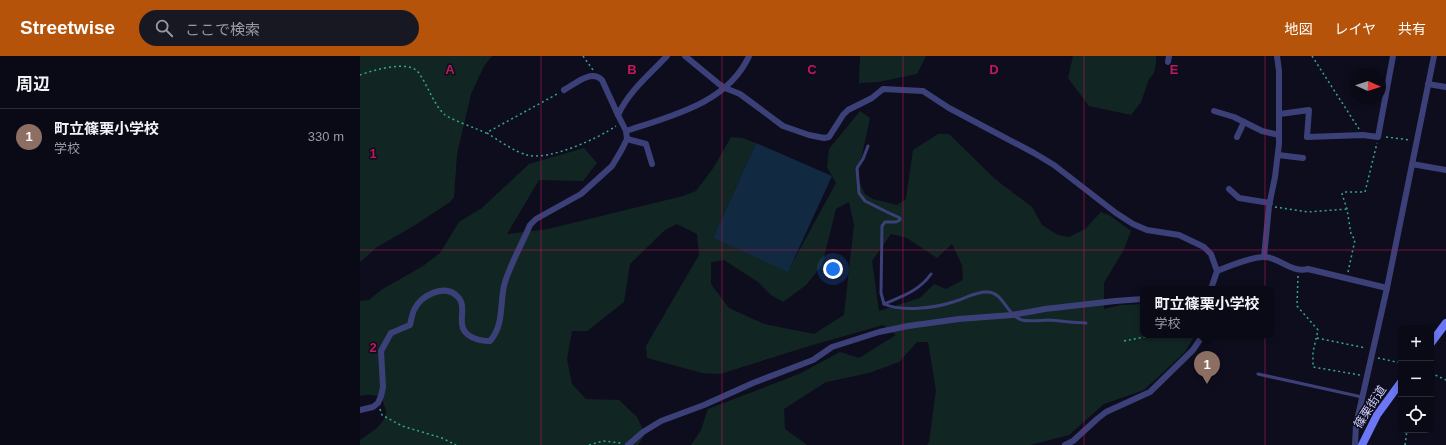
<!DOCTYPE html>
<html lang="ja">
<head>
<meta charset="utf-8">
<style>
	body { margin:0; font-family:Helvetica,"Noto Sans JP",sans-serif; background:#181823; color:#f1f3f6 }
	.controls { position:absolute; right:12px; bottom:12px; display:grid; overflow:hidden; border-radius:8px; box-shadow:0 2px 6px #0003 }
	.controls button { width:36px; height:36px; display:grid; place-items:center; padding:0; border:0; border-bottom:1px solid #2a2b35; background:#0a0a16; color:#f1f3f6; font:20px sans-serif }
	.compass { position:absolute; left:990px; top:12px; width:36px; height:36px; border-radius:50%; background:#0a0a16; box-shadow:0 2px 6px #0003; rotate:93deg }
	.you { position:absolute; left:473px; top:213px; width:14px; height:14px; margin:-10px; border:3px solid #fff; border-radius:50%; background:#1a73e8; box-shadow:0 0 0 6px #1a73e833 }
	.badge { display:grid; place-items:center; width:26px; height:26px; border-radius:50%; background:#b45309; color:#fff; font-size:13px; font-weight:700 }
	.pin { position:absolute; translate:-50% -33px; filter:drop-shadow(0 1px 2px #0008) }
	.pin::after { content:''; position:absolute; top:21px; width:14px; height:12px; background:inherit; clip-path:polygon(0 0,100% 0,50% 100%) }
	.popup { position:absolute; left:780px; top:230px; width:134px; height:52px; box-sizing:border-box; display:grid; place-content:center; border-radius:8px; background:#0a0a16; filter:drop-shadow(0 1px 3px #0005); font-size:13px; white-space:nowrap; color:#999aa1 }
	.popup b { font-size:15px; color:#f1f3f6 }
	.popup::after { content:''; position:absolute; left:50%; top:100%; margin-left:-8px; border:8px solid transparent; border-top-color:#0a0a16 }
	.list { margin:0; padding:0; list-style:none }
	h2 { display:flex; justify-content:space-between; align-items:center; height:52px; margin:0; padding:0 16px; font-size:17px }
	h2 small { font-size:13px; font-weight:400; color:#999aa1 }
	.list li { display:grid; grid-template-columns:26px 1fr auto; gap:12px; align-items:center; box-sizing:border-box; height:56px; padding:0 16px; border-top:1px solid #2a2b35 }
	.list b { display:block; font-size:15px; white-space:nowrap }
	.list p { margin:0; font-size:13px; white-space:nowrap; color:#999aa1 }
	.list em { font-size:13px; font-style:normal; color:#999aa1 }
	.icon { flex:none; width:22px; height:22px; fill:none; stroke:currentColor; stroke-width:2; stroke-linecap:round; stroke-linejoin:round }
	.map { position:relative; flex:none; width:1086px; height:389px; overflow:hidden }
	header { display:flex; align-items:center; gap:24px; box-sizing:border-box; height:56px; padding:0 20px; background:#b45309; color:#fff }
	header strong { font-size:19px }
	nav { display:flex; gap:22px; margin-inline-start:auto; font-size:14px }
	.search { width:280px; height:36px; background:#181823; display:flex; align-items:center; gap:10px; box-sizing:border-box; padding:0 14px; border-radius:22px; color:#999aa1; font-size:15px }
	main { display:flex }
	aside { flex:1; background:#0a0a16 }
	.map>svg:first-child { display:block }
	.green { fill:#112623; fill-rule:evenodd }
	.water { fill:#112a42 }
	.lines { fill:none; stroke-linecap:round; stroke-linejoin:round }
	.path { stroke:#36a692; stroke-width:1.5; stroke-dasharray:2 3; stroke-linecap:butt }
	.service { stroke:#3c4078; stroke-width:3 }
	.minor { stroke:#3c4078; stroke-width:6 }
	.secondary { stroke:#6b77f4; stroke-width:8 }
	.grid { fill:none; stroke:#c2185b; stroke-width:1; stroke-opacity:0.55 }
	.labels { text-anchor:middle; stroke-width:3; stroke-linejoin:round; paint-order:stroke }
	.street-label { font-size:12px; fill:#cdcdfb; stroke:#0e0d1d }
	.grid-label { font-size:13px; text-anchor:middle; font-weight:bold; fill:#c2185b; stroke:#0e0d1d; stroke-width:3; stroke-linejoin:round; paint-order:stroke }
</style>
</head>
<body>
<header>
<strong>Streetwise</strong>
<div class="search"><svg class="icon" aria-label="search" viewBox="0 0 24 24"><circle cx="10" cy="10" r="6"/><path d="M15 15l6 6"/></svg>ここで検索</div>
<nav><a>地図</a><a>レイヤ</a><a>共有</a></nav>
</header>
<main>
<aside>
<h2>周辺<small></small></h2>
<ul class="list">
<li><span class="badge" style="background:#8d6e63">1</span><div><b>町立篠栗小学校</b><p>学校</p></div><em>330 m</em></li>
</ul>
</aside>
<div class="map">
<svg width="1086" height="389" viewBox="0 0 1086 389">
	<rect width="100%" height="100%" fill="#0e0d1d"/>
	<g class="green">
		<polygon points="0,0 132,0 124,10 111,38 97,98 94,141 90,146 52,171 17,191 0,206"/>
		<polygon points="500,0 566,0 557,18 518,26 499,27"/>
		<polygon points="713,0 796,0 796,7 794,17 789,23 781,46 771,59 729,50 708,22"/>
		<path d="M500,55l10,7 -13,60 8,16 8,5 24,6 9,-6 7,-49 25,-16h11l46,45 37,28 10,18 16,10 11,2 16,-8 16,-17 8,3 22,16 -8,20 -19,32v26l17,-4 22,-1v31h52l-10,17 -41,38 -40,14 -35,31 -39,10h-103l2,-3 7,-52 -8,-48h-11l-18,20 -30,11 -43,9 -42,27 1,20 22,16h-116l10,-15 7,-21 91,-35 41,-22 19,6 37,-23 -13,-10 -74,21 -89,28 -18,-1 -55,-15 -1,-12 53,-91 -2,-21 -20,-10 -12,6 -35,34 -6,38 -37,29h-15l-5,28 5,25 14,15 33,1 18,17 8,17 -7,11h-278v-5c9,-6 26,-16 26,-29 -1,-4 -3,-9 -4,-13 -8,-4 -13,-4 -22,-2v-95l9,-1 12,-10 42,-24 17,-13 19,-31 23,-14 47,-44 55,-16 13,15 -14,18 -44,-1 -32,54 41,-5 135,-33 13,-5 18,-24 17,-30 11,1 14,5 -43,95 75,33 48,-88 -9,-16 2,-18zM489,146l5,23 -10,90 -30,19 -50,-10 -35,-16 -18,-24v-22l13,-2 34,22 13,13 12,7 23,-17 16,-20 14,-56zM531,178l16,4 30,20 15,-14 10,21 1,15 -17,9 -12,-5 -14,14 -41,13 -7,-50z"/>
	</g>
	<polygon class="water" points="396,87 472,120 428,216 353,182"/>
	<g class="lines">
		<g class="path">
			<polyline points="223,0 233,14"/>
			<polyline points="952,0 999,73"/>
			<path d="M0,19c13,-5 49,-15 58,-3 10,13 14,30 26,42 5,5 34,15 42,19l73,-40"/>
			<path d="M127,77c11,7 28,19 40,22 22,6 72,-17 89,-29"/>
			<polyline points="1026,81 1050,84"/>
			<polyline points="915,151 948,156 987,153"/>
			<polyline points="988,216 995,184 991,178 987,153 982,138 984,136 1005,136 1017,87"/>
			<polyline points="938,220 937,250 958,274 953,296 953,311 1000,319"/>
			<polyline points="957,282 1006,292"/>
			<polyline points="764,285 794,279"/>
			<polyline points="1018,302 1041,307"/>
			<polyline points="1071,317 1086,324"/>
			<polyline points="20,353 22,359 42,370 82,382 96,389"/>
			<polyline points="229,389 243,385 261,387"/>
			<polyline points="1045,389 1047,374"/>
		</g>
		<g class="service">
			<path d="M508,90l-5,13 -6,9 2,25 6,8 22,11 13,6v2l-4,2h-11l-3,4 -1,67 3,11c18,8 51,4 69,-2 11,-3 23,-11 35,-10 16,1 18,23 34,28 8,2 19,0 27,0 13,1 25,3 37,3"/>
			<path d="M524,248c19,-8 35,-13 47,-30"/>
			<polyline points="898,318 1002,341"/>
		</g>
		<g class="minor">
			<polyline points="325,0 359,28 365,32 380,38 423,70 449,79 464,82 469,81 483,59 488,54 512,42 523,33 563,35 589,52 674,97 694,109 756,157 773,168 787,174 819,179 844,191 851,198 857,215 851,233"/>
			<polyline points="808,6 809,0"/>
			<polyline points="1068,28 1086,31"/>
			<polyline points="854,55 874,61 902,75 919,79"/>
			<polyline points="920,58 949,54 947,81 1003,79 1018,81 1033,0"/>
			<path d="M258,59c11,-24 31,-40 49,-59"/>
			<path d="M266,75c45,-15 102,-28 123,-75"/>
			<polyline points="877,81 884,66"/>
			<polyline points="267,83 286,88 292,108"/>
			<polyline points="918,99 943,102"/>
			<polyline points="1052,108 1086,114"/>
			<polyline points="869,133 879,142 910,147"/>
			<polyline points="904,201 909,150 915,121 919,88 919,15 917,0"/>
			<path d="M857,215c12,-5 37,-15 49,-14 15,2 26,16 42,12l79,19"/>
			<path d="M0,354l13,-3 5,-4 3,-7 2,-9 -2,-36 10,-18 19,-8c1,-5 2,-10 4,-15 7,-15 31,-27 44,-13 7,7 3,17 4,27 1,13 17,17 28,17 15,-17 9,-39 15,-59 6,-19 17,-38 25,-57l6,-6 45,-25 31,-28 9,-15 6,-12 -1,-8 -8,-16 -16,-35c-11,-11 -27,4 -38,10"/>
			<polyline points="268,389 283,376 301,365 344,349 393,327 453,304 472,291 519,276 548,270 599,263 652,259 685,253 755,245 783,243"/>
			<polyline points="705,389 713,385 737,363 746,356 790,336 833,294 843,279"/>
			<polyline points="995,389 996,369 1027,232 1074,0"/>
		</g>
		<g class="secondary">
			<polyline points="1071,287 1086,267"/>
			<polyline points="1002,389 1017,359 1041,326"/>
		</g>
	</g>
	<path class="grid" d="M181,0v389M362,0v389M543,0v389M724,0v389M905,0v389M0,194h1086"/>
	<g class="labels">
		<g class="street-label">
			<text transform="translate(1010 351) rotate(-57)" y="4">篠栗街道</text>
		</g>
	</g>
	<g class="grid-label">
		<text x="90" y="18">A</text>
		<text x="272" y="18">B</text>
		<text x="452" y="18">C</text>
		<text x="634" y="18">D</text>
		<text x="814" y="18">E</text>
		<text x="13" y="102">1</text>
		<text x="13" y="296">2</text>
	</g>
</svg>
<div class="controls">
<button>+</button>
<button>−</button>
<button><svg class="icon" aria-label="locate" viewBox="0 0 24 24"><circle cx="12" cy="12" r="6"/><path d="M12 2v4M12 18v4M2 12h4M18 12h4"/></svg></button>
</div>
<svg class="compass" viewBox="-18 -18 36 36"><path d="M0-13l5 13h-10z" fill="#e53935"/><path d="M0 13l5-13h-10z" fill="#999aa1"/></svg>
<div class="you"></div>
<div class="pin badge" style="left:847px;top:328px;background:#8d6e63">1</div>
<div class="popup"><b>町立篠栗小学校</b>学校</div>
</div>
</main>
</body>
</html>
